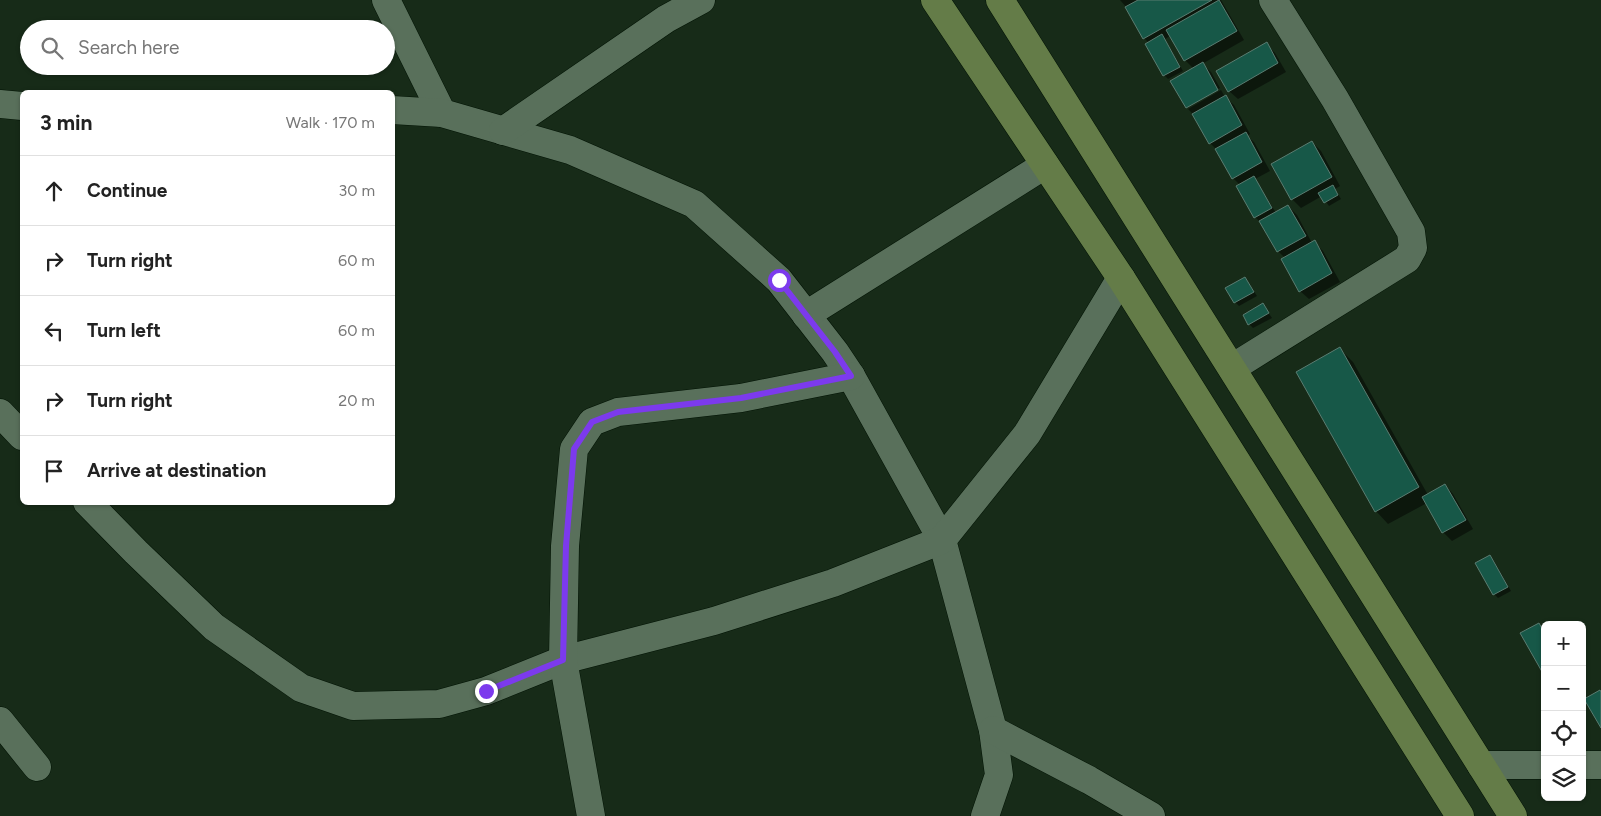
<!DOCTYPE html>
<html lang="en">
<head>
<meta charset="utf-8">
<style>
	body { margin:0; font-family:Figtree,sans-serif; background:#f2f2f2; color:#222 }
	.controls { position:absolute; right:15px; bottom:15px; display:grid; overflow:hidden; border-radius:8px; box-shadow:0 1px 4px #0004 }
	.controls button { width:45px; height:45px; display:grid; place-items:center; padding:0; border:0; border-bottom:1px solid #e0e0e0; background:#fff; color:#222; font:25px sans-serif }
	.stop { position:absolute; width:15px; height:15px; margin:-11px; border:4px solid #7c3aed; border-radius:50%; background:#fff }
	.stop.end { background:#7c3aed; border-color:#fff; box-shadow:0 1px 5px #0008 }
	.list { margin:0; padding:0; list-style:none }
	h2 { display:flex; justify-content:space-between; align-items:center; height:65px; margin:0; padding:0 20px; font-size:21px }
	h2 small { font-size:16px; font-weight:400; color:#767676 }
	.list li { display:grid; grid-template-columns:32px 1fr auto; gap:15px; align-items:center; box-sizing:border-box; height:70px; padding:0 20px; border-top:1px solid #e0e0e0 }
	.list b { display:block; font-size:19px; white-space:nowrap }
	.list em { font-size:16px; font-style:normal; color:#767676 }
	.icon { flex:none; width:28px; height:28px; fill:none; stroke:currentColor; stroke-width:2; stroke-linecap:round; stroke-linejoin:round }
	.map { position:relative; flex:none; width:1601px; height:816px; overflow:hidden }
	.search { position:absolute; background:#fff; box-shadow:0 1px 4px #0004; left:20px; top:20px; width:375px; height:55px; display:flex; align-items:center; gap:12px; box-sizing:border-box; padding:0 18px; border-radius:28px; color:#767676; font-size:19px }
	.panel { position:absolute; background:#fff; box-shadow:0 1px 4px #0004; left:20px; top:90px; width:375px; height:415px; border-radius:8px }
	.map>svg:first-child { display:block }
	.shadow { fill:#0007 }
	.building { fill:#175848; stroke:#5a7c71 }
	.lines { fill:none; stroke-linecap:round; stroke-linejoin:round }
	.street-casing { stroke:#021304; stroke-width:29 }
	.secondary-casing { stroke:#021304; stroke-width:29 }
	.street { stroke:#59705b; stroke-width:28 }
	.secondary { stroke:#647c48; stroke-width:28 }
	.route { stroke:#7c3aed; stroke-width:6 }
</style>
</head>
<body>
<div class="map">
<svg width="1601" height="816" viewBox="0 0 1601 816">
	<rect width="100%" height="100%" fill="#172b18"/>
	<g class="shadow">
		<polygon points="1120,0 1221,0 1244,40 1202,64 1211,72 1220,88 1187,106 1187,109 1187,108 1194,69 1185,60 1170,36 1165,39 1183,71 1168,79 1164,75 1149,43 1144,38 1127,8"/>
		<polygon points="1266,44 1275,53 1286,72 1238,99 1229,91"/>
		<polygon points="1221,90 1225,97 1234,105 1250,134 1247,136 1254,142 1270,171 1255,179 1276,213 1288,206 1297,215 1312,243 1314,242 1323,251 1340,282 1309,299 1300,291 1285,258 1278,251 1260,220 1259,221 1255,217 1240,185 1233,178 1217,150 1210,143 1194,115 1188,109"/>
		<polygon points="1312,142 1321,151 1340,186 1335,189 1341,199 1329,206 1322,196 1301,208 1292,199"/>
		<polygon points="1245,278 1257,296 1239,306 1235,302"/>
		<polygon points="1263,305 1272,318 1253,328 1249,324"/>
		<polygon points="1340,349 1353,362 1428,495 1445,485 1453,494 1473,529 1452,541 1443,532 1427,503 1388,524 1376,511"/>
		<polygon points="1490,557 1494,561 1511,591 1498,598 1494,594"/>
		<polygon points="1600,692 1601,693 1601,726 1587,701 1582,704 1582,696 1585,700"/>
	</g>
	<g class="building">
		<polygon points="1138,0 1212,0 1143,39 1125,7"/>
		<polygon points="1219,0 1237,31 1184,61 1166,30"/>
		<polygon points="1162,34 1180,67 1163,76 1145,44"/>
		<polygon points="1267,42 1278,63 1228,92 1216,71"/>
		<polygon points="1203,62 1218,90 1186,108 1170,81"/>
		<polygon points="1226,95 1242,125 1209,144 1192,114"/>
		<polygon points="1246,132 1262,162 1232,179 1215,149"/>
		<polygon points="1312,141 1332,177 1291,200 1271,164"/>
		<polygon points="1254,176 1272,208 1254,218 1236,186"/>
		<polygon points="1333,185 1338,195 1324,203 1318,193"/>
		<polygon points="1288,205 1306,236 1277,252 1259,221"/>
		<polygon points="1315,240 1332,273 1299,292 1281,259"/>
		<polygon points="1245,277 1254,292 1234,303 1225,288"/>
		<polygon points="1263,303 1269,313 1248,325 1243,315"/>
		<polygon points="1340,347 1419,487 1375,512 1296,372"/>
		<polygon points="1445,484 1466,520 1442,533 1422,497"/>
		<polygon points="1490,555 1508,587 1493,595 1475,563"/>
		<polygon points="1539,623 1545,634 1545,677 1520,633"/>
		<polygon points="1600,690 1601,692 1601,728 1584,699"/>
	</g>
	<g class="lines">
		<defs>
			<g id="street">
				<polyline points="386,0 442,113"/>
				<polyline points="0,104 22,106"/>
				<polyline points="392,110 442,113 570,150 694,204 779,280 835,352 851,376 942,540 993,730 999,775 985,816"/>
				<polyline points="503,131 666,19 701,0"/>
				<polyline points="806,315 1045,165"/>
				<polyline points="1232,368 1407,259 1413,248 1411,232 1335,99 1273,0"/>
				<polyline points="0,413 22,436"/>
				<polyline points="87,502 136,552 214,627 301,688 353,706 439,704 486,691 563,660 714,621 833,583 942,540 1027,434 1121,278"/>
				<polyline points="0,721 37,767"/>
				<polyline points="993,730 1089,780 1151,816"/>
				<polyline points="1481,765 1545,765"/>
				<polyline points="1582,765 1601,765"/>
				<polyline points="591,816 563,660 565,546 574,449 592,422 618,412 741,398 851,376"/>
			</g>
			<g id="secondary">
				<polyline points="935,0 1121,278 1460,816"/>
				<polyline points="1000,0 1513,816"/>
			</g>
		</defs>
		<use href="#street" class="street-casing"/>
		<use href="#secondary" class="secondary-casing"/>
		<use href="#street" class="street"/>
		<use href="#secondary" class="secondary"/>
	</g>
	<g class="lines">
		<polyline class="route" points="486,691 563,660 566,546 574,449 592,422 618,412 741,398 851,376 835,352 779,280"/>
	</g>
</svg>
<div class="controls">
<button>+</button>
<button>−</button>
<button><svg class="icon" aria-label="locate" viewBox="0 0 24 24"><circle cx="12" cy="12" r="6"/><path d="M12 2v4M12 18v4M2 12h4M18 12h4"/></svg></button>
<button><svg class="icon" aria-label="layers" viewBox="0 0 24 24"><path d="M12 4l9 5-9 5-9-5zM3 14l9 5 9-5"/></svg></button>
</div>
<div class="stop" style="left:779px;top:280px"></div>
<div class="stop end" style="left:486px;top:691px"></div>
<div class="search"><svg class="icon" aria-label="search" viewBox="0 0 24 24"><circle cx="10" cy="10" r="6"/><path d="M15 15l6 6"/></svg>Search here</div>
<section class="panel">
<h2>3 min<small>Walk · 170 m</small></h2>
<ul class="list">
<li><svg class="icon" aria-label="ahead" viewBox="0 0 24 24"><path d="M12 20V5M6 11l6-6 6 6"/></svg><div><b>Continue</b></div><em>30 m</em></li>
<li><svg class="icon" aria-label="right" viewBox="0 0 24 24"><path d="M7 20v-9h11M14 6l5 5-5 5"/></svg><div><b>Turn right</b></div><em>60 m</em></li>
<li><svg class="icon" aria-label="left" viewBox="0 0 24 24"><path d="M17 20v-9H6M10 6l-5 5 5 5"/></svg><div><b>Turn left</b></div><em>60 m</em></li>
<li><svg class="icon" aria-label="right" viewBox="0 0 24 24"><path d="M7 20v-9h11M14 6l5 5-5 5"/></svg><div><b>Turn right</b></div><em>20 m</em></li>
<li><svg class="icon" aria-label="arrive" viewBox="0 0 24 24"><path d="M6 21V4h12l-3 4 3 4H6"/></svg><div><b>Arrive at destination</b></div></li>
</ul>
</section>
</div>
</body>
</html>
